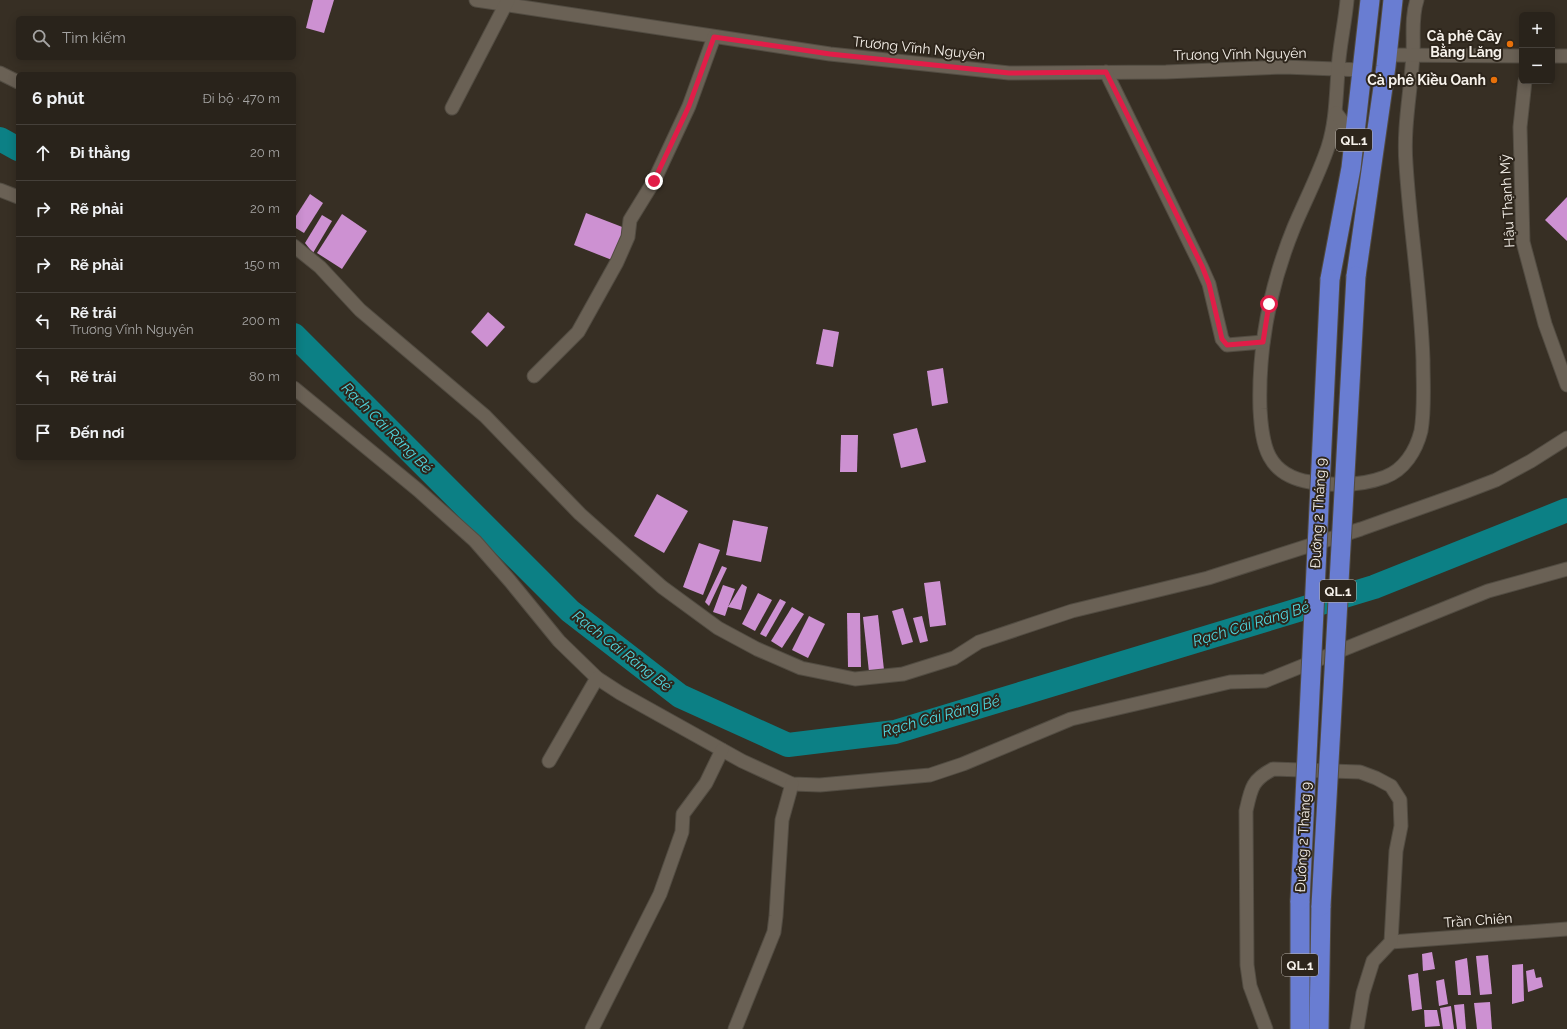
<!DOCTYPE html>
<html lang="vi">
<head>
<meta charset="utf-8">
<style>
	body { margin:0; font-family:Raleway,sans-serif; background:#312b24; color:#f1f3f6 }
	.controls { position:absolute; right:12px; top:12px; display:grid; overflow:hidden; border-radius:6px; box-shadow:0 2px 10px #0003 }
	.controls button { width:36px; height:36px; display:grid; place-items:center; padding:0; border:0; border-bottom:1px solid #45403a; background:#29231b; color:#f1f3f6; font:20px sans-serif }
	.stop { position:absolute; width:12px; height:12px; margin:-9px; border:3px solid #e11d48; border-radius:50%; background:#fff }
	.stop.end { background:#e11d48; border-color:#fff; box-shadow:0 1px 4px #0008 }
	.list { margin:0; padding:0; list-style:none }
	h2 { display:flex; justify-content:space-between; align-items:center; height:52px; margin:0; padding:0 16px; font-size:17px }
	h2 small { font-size:13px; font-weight:400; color:#a5a4a3 }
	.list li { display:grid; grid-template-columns:26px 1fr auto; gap:12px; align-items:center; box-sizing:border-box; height:56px; padding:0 16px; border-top:1px solid #45403a }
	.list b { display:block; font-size:15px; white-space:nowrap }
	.list p { margin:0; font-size:13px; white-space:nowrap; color:#a5a4a3 }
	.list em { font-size:13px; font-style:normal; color:#a5a4a3 }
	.icon { flex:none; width:22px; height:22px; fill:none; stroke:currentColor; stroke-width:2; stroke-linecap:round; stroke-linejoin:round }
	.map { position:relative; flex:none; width:1567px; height:1029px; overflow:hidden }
	.search { position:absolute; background:#29231b; box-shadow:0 2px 10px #0003; left:16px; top:16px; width:280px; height:44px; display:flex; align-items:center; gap:10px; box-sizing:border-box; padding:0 14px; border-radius:6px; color:#a5a4a3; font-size:15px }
	.panel { position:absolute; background:#29231b; box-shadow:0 2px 10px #0003; left:16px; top:72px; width:280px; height:388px; border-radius:6px }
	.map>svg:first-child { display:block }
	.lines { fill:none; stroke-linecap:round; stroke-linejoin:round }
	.river { stroke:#0c8085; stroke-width:24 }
	.building { fill:#cd91d2 }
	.minor-casing { stroke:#524c42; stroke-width:15 }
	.highway-casing { stroke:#524c42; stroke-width:21 }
	.minor { stroke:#6a6155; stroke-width:13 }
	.highway { stroke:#697dd2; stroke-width:19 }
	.highway-bridge-casing { stroke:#524c42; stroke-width:21; stroke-linecap:butt }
	.highway-bridge { stroke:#697dd2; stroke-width:19 }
	.route { stroke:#e11d48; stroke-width:5 }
	.food-dot { fill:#e8710a; stroke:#2d251b; stroke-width:1.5 }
	.labels { text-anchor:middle; stroke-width:4; stroke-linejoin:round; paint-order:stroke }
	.shield { fill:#2d251b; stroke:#bab4ad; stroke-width:1 }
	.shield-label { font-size:13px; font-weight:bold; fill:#f7f2eb }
	.poi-label { font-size:14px; font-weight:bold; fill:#f7f2eb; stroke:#2d251b; text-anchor:end }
	.street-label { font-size:14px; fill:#f7f2eb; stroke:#2d251b }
	.water-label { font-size:15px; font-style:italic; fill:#51d6de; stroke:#2d251b }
</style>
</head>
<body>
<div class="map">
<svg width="1567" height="1029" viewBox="0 0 1567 1029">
	<rect width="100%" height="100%" fill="#372f24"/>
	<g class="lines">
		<g class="river">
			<polyline points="0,139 18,149"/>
			<polyline points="294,335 570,611 680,696 788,745 895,732 1374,587 1567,510"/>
		</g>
	</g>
	<g class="building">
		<polygon points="313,0 334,0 324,33 306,28"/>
		<polygon points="310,194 323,203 304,233 294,227 294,219"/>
		<polygon points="1567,197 1567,241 1545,220"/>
		<polygon points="586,213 630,230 617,262 574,245"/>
		<polygon points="342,214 367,231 342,269 317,253"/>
		<polygon points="322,215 332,221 313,253 305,243"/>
		<polygon points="488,312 505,327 487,347 471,332"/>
		<polygon points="823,329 839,332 833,367 816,364"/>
		<polygon points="943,368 948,403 932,406 927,371"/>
		<polygon points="917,428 926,462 901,468 893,434"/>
		<polygon points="841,435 858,435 857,472 840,472"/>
		<polygon points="657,494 688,511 664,553 634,536"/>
		<polygon points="733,520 768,527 761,562 726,555"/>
		<polygon points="699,543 720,550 703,595 683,587"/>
		<polygon points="722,566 727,568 709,606 705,602"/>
		<polygon points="940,581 946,625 930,627 924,583"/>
		<polygon points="742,584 747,587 741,610 728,607 725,616 713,612 723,585 735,589 728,607"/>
		<polygon points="758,593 772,600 755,631 742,624"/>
		<polygon points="780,599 786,602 766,637 760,634"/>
		<polygon points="792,607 804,614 782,648 771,641"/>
		<polygon points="903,608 913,642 902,645 892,611"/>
		<polygon points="847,613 860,613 861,667 848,667"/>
		<polygon points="878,615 884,670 869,672 863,617"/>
		<polygon points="809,616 825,624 808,658 792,650"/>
		<polygon points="922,616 928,641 920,643 913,618"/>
		<polygon points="1432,952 1435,969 1423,971 1422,954"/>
		<polygon points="1488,955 1492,994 1480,995 1476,956"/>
		<polygon points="1467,958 1471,995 1458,995 1455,961"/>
		<polygon points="1523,964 1524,1001 1512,1004 1512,965"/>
		<polygon points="1534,969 1536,978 1541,977 1543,987 1528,992 1526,971"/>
		<polygon points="1418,973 1422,1009 1412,1011 1408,975"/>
		<polygon points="1444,979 1448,1004 1439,1006 1436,981"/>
		<polygon points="1490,1002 1492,1029 1477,1029 1474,1003"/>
		<polygon points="1464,1004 1466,1029 1457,1029 1454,1005"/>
		<polygon points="1451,1006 1454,1029 1443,1029 1440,1008"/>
		<polygon points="1424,1010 1437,1010 1440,1026 1425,1027"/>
	</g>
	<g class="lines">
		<defs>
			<g id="minor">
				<polyline points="476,0 830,54 1009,73 1166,72 1284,67 1362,70"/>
				<path d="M1347,0c-2,24 -8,47 -9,71 -2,26 -2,51 -10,76 -9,27 -23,54 -34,80 -24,59 -36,119 -34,182 2,37 7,66 50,73 25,4 51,4 75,-5 19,-7 31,-26 36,-46 4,-23 2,-47 2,-71 -2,-66 -13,-131 -17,-196 -3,-37 5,-73 7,-110 1,-17 -2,-37 4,-54"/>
				<polyline points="1387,55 1522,56"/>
				<polyline points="1552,56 1567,56"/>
				<polyline points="1106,72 1201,266 1209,284 1222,339 1227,345 1263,342"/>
				<polyline points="0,73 18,82"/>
				<polyline points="1525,81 1520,127 1523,242 1545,324 1567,385"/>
				<polyline points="452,108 508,0"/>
				<polyline points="1336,113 1354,137"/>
				<polyline points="0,190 18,197"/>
				<polyline points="294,246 320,267 360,310 485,416 580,514 662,587 718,628 757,649 801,668 855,679 903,674 954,658 979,642 1072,611 1208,578 1361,529 1462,493 1496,480 1531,461 1567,438"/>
				<polyline points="534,376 578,332 617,262 628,237 630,220 654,181 689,106 714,37"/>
				<polyline points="294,388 418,490 475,541 510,581 559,641 597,678 620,693 742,761 792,784 820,785 930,775 963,764 1071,719 1230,682 1265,681 1488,591 1567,569"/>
				<polyline points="549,761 597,678"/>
				<polyline points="1391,942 1567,929"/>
				<polyline points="592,1029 660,894 682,832 683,814 706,783 722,750"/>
				<polyline points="735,1029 774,932 776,916 782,820 792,784"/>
				<path d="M1266,1029l-16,-43 -3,-21 -1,-154c5,-23 6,-31 27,-42l87,3 16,6 15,8 9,14 1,26 -5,25 -5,91 -18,19 -10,32 -6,36"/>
			</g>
			<g id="highway">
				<polyline points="1356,276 1386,66 1393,0"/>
				<polyline points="1330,279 1351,168 1370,0"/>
				<polyline points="1300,901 1300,1029"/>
				<polyline points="1319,1029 1321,906"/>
			</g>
		</defs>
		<use href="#minor" class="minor-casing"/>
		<use href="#highway" class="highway-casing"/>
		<use href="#minor" class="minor"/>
		<use href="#highway" class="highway"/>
		<defs>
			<g id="highway-bridge">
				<polyline points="1300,901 1330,279"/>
				<polyline points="1321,906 1356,276"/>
			</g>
		</defs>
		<use href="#highway-bridge" class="highway-bridge-casing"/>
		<use href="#highway-bridge" class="highway-bridge"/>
	</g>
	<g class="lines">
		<polyline class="route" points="654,181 689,106 714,37 830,54 1009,73 1106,72 1202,266 1209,284 1222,339 1227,345 1263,342 1269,304"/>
	</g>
	<g class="food-dot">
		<circle cx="1510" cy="44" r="4"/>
		<circle cx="1494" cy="80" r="4"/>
	</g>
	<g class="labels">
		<g class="shield">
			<rect x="1336" y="129" width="36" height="22" rx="3"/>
			<rect x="1320" y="580" width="36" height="22" rx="3"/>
			<rect x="1282" y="954" width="36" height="22" rx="3"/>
		</g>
		<g class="shield-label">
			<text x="1354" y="145">QL.1</text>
			<text x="1338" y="596">QL.1</text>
			<text x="1300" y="970">QL.1</text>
		</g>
		<g class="poi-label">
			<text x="1502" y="41">Cà phê Cây<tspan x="1502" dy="16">Bằng Lăng</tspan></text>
			<text x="1486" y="85">Cà phê Kiều Oanh</text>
		</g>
		<g class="street-label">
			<text transform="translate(919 48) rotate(6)" y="5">Trương Vĩnh Nguyên</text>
			<text transform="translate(1240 54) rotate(-1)" y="5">Trương Vĩnh Nguyên</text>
			<text transform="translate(1507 201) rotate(-93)" y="5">Hậu Thạnh Mỹ</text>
			<text transform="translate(1318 513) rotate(-87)" y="5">Đường 2 Tháng 9</text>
			<text transform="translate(1303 837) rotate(-87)" y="5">Đường 2 Tháng 9</text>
			<text transform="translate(1478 920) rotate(-4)" y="5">Trần Chiên</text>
		</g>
		<g class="water-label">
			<text transform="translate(387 428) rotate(45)" y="5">Rạch Cái Răng Bé</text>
			<text transform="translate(1251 624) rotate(-17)" y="5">Rạch Cái Răng Bé</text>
			<text transform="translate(622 651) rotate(38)" y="5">Rạch Cái Răng Bé</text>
			<text transform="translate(941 716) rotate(-15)" y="5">Rạch Cái Răng Bé</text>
		</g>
	</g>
</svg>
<div class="controls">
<button>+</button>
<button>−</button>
</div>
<div class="stop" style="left:1269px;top:304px"></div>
<div class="stop end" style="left:654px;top:181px"></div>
<div class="search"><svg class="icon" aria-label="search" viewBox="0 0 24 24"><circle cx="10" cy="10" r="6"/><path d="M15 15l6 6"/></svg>Tìm kiếm</div>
<section class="panel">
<h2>6 phút<small>Đi bộ · 470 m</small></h2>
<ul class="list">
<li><svg class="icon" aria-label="ahead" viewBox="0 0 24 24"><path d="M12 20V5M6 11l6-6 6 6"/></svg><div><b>Đi thẳng</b></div><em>20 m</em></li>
<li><svg class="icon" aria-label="right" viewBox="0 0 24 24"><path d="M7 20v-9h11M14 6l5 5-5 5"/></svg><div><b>Rẽ phải</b></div><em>20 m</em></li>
<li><svg class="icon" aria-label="right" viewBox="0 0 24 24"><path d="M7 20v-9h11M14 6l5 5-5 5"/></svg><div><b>Rẽ phải</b></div><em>150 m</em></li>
<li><svg class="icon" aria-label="left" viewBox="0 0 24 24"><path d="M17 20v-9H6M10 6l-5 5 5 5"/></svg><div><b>Rẽ trái</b><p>Trương Vĩnh Nguyên</p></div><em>200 m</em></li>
<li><svg class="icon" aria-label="left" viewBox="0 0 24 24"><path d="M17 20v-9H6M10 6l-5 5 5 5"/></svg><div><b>Rẽ trái</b></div><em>80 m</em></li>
<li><svg class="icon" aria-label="arrive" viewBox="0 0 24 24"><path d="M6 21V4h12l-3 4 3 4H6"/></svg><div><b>Đến nơi</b></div></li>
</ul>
</section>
</div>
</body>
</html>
